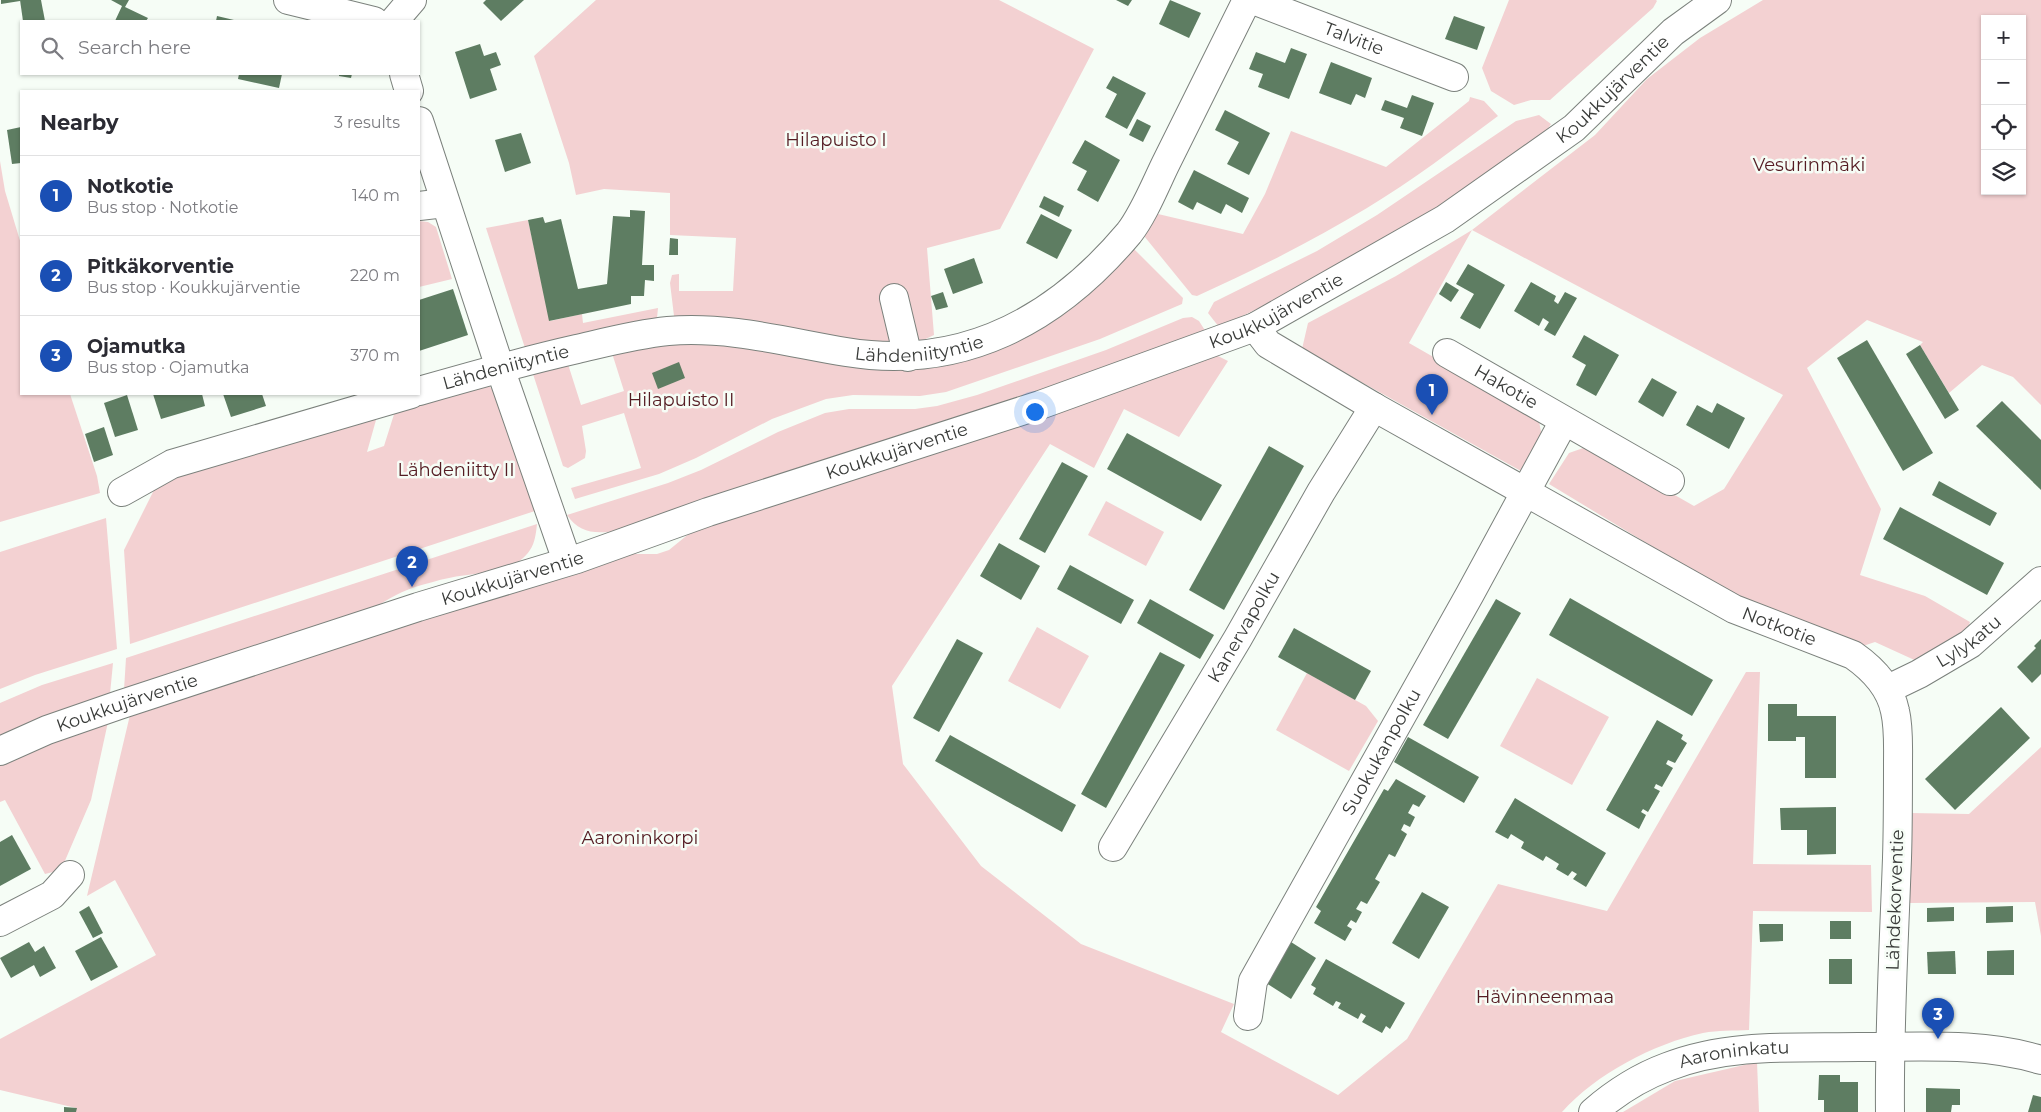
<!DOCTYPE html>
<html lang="en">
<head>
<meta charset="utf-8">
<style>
	body { margin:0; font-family:Montserrat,sans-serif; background:#f2f2f3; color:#2b2b33 }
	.controls { position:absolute; right:15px; top:15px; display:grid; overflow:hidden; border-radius:0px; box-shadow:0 1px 4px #0004 }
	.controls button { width:45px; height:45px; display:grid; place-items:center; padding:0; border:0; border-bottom:1px solid #e1e1e2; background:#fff; color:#2b2b33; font:25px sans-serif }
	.you { position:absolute; left:1034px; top:411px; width:18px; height:18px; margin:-12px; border:4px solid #fff; border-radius:50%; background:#1a73e8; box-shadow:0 0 0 8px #1a73e833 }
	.badge { display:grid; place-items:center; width:32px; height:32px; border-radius:50%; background:#b45309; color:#fff; font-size:16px; font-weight:700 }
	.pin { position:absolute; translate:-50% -41px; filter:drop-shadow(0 1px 2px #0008) }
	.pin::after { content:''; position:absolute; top:26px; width:18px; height:15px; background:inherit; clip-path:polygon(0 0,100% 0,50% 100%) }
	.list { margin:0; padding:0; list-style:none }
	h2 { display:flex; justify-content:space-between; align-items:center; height:65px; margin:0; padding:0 20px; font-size:21px }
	h2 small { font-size:16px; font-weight:400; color:#7c7c81 }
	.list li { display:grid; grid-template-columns:32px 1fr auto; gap:15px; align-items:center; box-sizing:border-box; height:80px; padding:0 20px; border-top:1px solid #e1e1e2 }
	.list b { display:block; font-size:19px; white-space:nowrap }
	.list p { margin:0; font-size:16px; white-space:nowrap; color:#7c7c81 }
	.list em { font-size:16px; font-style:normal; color:#7c7c81 }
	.icon { flex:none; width:28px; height:28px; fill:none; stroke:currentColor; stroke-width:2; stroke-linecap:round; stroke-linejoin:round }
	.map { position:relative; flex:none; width:2041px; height:1112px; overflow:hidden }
	.search { position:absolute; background:#fff; box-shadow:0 1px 4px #0004; left:20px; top:20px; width:400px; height:55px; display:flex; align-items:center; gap:12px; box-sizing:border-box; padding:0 18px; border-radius:0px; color:#7c7c81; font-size:19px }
	.panel { position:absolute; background:#fff; box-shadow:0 1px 4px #0004; left:20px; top:90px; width:400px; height:305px; border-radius:0px }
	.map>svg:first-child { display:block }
	.green { fill:#f3d1d2; fill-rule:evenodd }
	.building { fill:#5e7d62 }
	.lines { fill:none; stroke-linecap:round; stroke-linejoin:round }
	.minor-casing { stroke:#7b817c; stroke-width:30 }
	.minor { stroke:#fff; stroke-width:28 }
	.labels { text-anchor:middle; stroke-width:5; stroke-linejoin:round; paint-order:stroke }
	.street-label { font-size:18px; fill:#393b39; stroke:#f6fdf6 }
	.park-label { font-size:18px; fill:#551c23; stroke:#f6fdf6 }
</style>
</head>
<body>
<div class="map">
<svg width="2041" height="1112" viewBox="0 0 2041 1112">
	<rect width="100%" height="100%" fill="#f6fdf6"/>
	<g class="green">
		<polygon points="596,0 999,0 1094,49 1000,229 927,248 934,335 909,347 679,319 674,316 670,283 672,275 679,274 679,291 733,291 736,238 670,235 670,193 604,189 576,195 569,163 534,56"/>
		<polygon points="1509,0 1656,0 1657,1 1653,8 1550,100 1531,100 1514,105 1491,91 1482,68"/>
		<path d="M1763,0h278v405l-28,-28 -31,-12 -33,28 -29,-48 3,-3 -56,-22 -60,48 74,141 -21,66 65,21 45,26 -5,13 -44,28 -46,-21 -12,4 -139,-56 -175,-106 20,-31 20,-7 105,60 30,-17 59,-94 -311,-165 -63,113 129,74 4,19 -21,35 -219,-122 6,-26 88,-47 76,-46 123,-95 52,-56 53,-41zM1985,19h37v172h-37z"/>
		<path d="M1470,97l14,4 14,15c-43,32 -86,65 -131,92 -55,33 -112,62 -170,88l-5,-1 -52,-64 18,-17 85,20 22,-40 26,-63 95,36 83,-66z"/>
		<polygon points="1539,115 1551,124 1544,135 1425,219 1293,292 1219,327 1208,313 1214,302 1317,251 1377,215 1516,121"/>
		<polygon points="0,161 5,191 21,244 21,394 70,394 97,476 100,493 0,522"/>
		<polygon points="528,220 550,321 582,314 583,323 658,308 657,318 654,321 525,348 486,228"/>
		<polygon points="419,221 428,222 436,227 452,279 419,287"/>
		<polygon points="1132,247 1183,298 1182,304 1100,339 946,392 920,396 853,395 826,399 772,419 696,458 659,474 575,499 571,488 641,468 624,413 582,426 586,451 585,458 568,468 563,466 532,371 567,361 581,405 624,391 611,350 710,341 938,362"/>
		<path d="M1192,317l7,4 7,11 -153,56 -438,143c-20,3 -36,2 -48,-16l101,-32 33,-13 77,-38 47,-19 24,-4h66l22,-3 40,-11 129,-45 77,-32z"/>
		<path d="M1216,355l12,6 -49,76 -55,-28 -30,59 -44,-24 -158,242 11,78 78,102 100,78 153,60 -13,28 117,63 69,-56 91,-155 109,27 139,-239h14l-7,192 118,1 1,47 -119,-1 -4,119c-15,1 -31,0 -46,3 -50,11 -107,41 -141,79h-1486v-4l-76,-18v-51l156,-84 -41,-75 -28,16 43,-181 479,-156 23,-5h25l12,-4 27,-22z"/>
		<polygon points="487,384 494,391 535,511 130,644 124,550 154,490 175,474 373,414 376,420 367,452 384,446 396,408"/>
		<polygon points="1106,501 1164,532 1146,566 1088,535"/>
		<polygon points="106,518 117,649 35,675 0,689 0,552"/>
		<path d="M537,524c-1,9 -2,19 -7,26 -16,25 -55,22 -81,28 -11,2 -23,6 -34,9 -18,6 -35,17 -51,27l-240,76 2,-32z"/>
		<polygon points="1037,627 1089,656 1060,709 1008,681"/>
		<polygon points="113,663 110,694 0,739 0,703 42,685"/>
		<polygon points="1307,673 1366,706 1378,721 1349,771 1276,730"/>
		<polygon points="1537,678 1609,717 1572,785 1500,746"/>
		<polygon points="108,722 91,800 61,870 45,874 5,800 0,802 0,763 49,742"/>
		<polygon points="2041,747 2041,936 2035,902 1910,903 1910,813 1969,814"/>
		<polygon points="1757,1062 1759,1112 1623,1112 1675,1081"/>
	</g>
	<g class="building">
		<polygon points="1,0 20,0 20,1 1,4"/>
		<polygon points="20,0 41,0 45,21 23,21"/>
		<polygon points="111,0 129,0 125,7 148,18 146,21 115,21 122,6"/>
		<polygon points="486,0 524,0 501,21 483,3"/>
		<polygon points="1116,0 1132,0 1128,6"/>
		<polygon points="1170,0 1201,13 1189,38 1159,24"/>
		<polygon points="217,16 234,20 234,21 216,21"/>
		<polygon points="1454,16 1485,27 1477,50 1445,39"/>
		<polygon points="480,44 484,56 496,52 501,65 490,69 497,90 470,99 455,52"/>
		<polygon points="1291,48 1307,54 1289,99 1258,87 1263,74 1249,69 1256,52 1285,63"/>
		<polygon points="1331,62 1372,78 1365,98 1356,94 1351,105 1319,93"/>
		<polygon points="239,74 282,74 279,88 238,79"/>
		<polygon points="339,74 352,74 351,78 339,76"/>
		<polygon points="1113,76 1146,93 1127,129 1105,117 1117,94 1106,88"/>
		<polygon points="1412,95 1434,103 1422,136 1400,128 1404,118 1381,110 1385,100 1407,108"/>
		<polygon points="1225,110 1270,133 1249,175 1227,164 1239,142 1215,130"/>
		<polygon points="1137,119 1151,126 1143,142 1129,135"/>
		<polygon points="21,127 21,163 12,164 7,130"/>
		<polygon points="521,133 531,163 505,172 495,140"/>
		<polygon points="1085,140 1120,160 1098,202 1077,190 1087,171 1072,163"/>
		<polygon points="1194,170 1249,198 1242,213 1226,204 1221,214 1197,202 1193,210 1178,202"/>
		<polygon points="1044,196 1064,206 1059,217 1039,207"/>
		<polygon points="630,210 645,211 642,265 654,265 654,281 645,280 644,296 631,296 631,304 549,321 528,220 543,217 545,223 561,219 578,289 607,284 613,216 630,217"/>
		<polygon points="1041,214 1072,230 1057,259 1026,243"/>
		<polygon points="670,238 678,239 678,255 669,255"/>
		<polygon points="974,258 983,283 953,294 944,269"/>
		<polygon points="1468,264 1505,285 1480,329 1460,318 1474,294 1456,284"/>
		<polygon points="1446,282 1459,290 1451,302 1439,294"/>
		<polygon points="1531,282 1556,296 1554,301 1558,304 1565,292 1577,298 1555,336 1544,330 1549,322 1543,318 1539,326 1514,311"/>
		<polygon points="453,289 468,335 419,351 419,300"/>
		<polygon points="943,292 948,307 936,310 931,296"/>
		<polygon points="1584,335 1619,355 1596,396 1576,385 1586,365 1572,357"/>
		<polygon points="1867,340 1933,453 1903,471 1837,358"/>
		<polygon points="1920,345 1959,410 1945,419 1906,354"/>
		<polygon points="679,362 685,378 658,389 652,373"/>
		<polygon points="1652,378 1677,392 1663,417 1638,402"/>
		<polygon points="153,394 202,394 205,406 161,419"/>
		<polygon points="223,394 262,394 266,406 231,417"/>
		<polygon points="127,395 138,430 115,437 104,403"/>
		<polygon points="2002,401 2041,440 2041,490 1976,426"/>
		<polygon points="1717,403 1745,418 1729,449 1686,425 1697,405 1712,413"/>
		<polygon points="104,427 113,455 94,462 85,434"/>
		<polygon points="1127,433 1222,485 1201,521 1107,469"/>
		<polygon points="1269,446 1304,466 1224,610 1189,590"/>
		<polygon points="1062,462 1088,476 1045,553 1019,539"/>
		<polygon points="1939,481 1997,513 1990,526 1932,495"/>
		<polygon points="1900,507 2004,563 1987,595 1883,539"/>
		<polygon points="999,543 1040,566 1021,600 980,576"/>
		<polygon points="1070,565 1134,600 1121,624 1057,589"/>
		<polygon points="1570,598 1713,680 1692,716 1549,635"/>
		<polygon points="1150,599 1214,635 1200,659 1137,623"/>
		<polygon points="1496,599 1521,613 1448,739 1423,725"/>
		<polygon points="1294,628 1371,671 1355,700 1278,657"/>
		<polygon points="957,639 983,653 939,732 913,718"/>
		<polygon points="2041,639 2041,674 2032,683 2017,667 2036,648 2034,646"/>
		<polygon points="1160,652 1185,665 1106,808 1081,794"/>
		<polygon points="1768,704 1797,704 1797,716 1836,716 1836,778 1805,778 1805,737 1796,737 1796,741 1768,741"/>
		<polygon points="2001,707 2030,738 1955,810 1925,779"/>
		<polygon points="1657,720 1683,735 1681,739 1687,743 1675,763 1668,760 1666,764 1673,768 1662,787 1656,784 1654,788 1660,791 1648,812 1643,809 1641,812 1646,815 1639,829 1606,810"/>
		<polygon points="950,735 1076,805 1062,832 935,761"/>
		<polygon points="1408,737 1479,777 1464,803 1394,762"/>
		<polygon points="1396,779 1426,796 1419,807 1413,804 1408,813 1415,817 1410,827 1404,824 1401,830 1407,834 1395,857 1389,854 1375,879 1380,882 1367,904 1361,901 1356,909 1362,912 1356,923 1351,920 1347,926 1352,929 1345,941 1314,923 1321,911 1316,907 1384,789 1388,791"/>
		<polygon points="1515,798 1606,853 1586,887 1573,879 1577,874 1572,871 1568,876 1556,869 1559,864 1546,856 1543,861 1521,848 1524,842 1511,834 1508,839 1495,832"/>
		<polygon points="1836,807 1836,854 1807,855 1807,830 1781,830 1780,808"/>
		<polygon points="12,835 31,869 0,886 0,842"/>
		<polygon points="1422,892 1449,907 1419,959 1392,943"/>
		<polygon points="89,906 103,933 93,938 79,912"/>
		<polygon points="2013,906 2013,922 1986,923 1986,907"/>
		<polygon points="1954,907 1954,921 1927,922 1927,908"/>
		<rect x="1830" y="921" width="21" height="18"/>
		<polygon points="1759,924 1783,924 1783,941 1760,942"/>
		<polygon points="101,937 118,967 91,981 75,951"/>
		<polygon points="29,942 35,952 44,946 56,968 40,977 34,965 11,978 0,958"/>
		<polygon points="1291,942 1316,958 1291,999 1266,983"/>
		<polygon points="2014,950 2014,975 1987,975 1987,951"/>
		<polygon points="1955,951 1956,974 1928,974 1927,952"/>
		<polygon points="1326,959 1405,1003 1390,1029 1386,1026 1382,1033 1362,1022 1366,1016 1361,1013 1358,1019 1338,1008 1341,1003 1336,1001 1333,1006 1313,994 1316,988 1311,985"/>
		<rect x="1829" y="959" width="23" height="25"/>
		<polygon points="1819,1075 1840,1075 1840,1082 1858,1082 1858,1112 1824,1112 1824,1100 1818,1100"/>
		<polygon points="1926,1088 1960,1089 1960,1105 1952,1105 1951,1112 1926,1112"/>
		<polygon points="2033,1095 2041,1097 2041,1112 2028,1112"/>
		<polygon points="64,1107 77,1108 76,1112 64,1112"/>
	</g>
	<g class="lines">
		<defs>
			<g id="minor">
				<polyline points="288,0 374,21"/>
				<path id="s1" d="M1253,0l201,77"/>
				<polyline points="394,21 412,0"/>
				<polyline points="404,74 409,91"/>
				<polyline points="419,121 500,368 567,561"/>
				<polyline points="419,206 445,203"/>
				<polyline points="894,298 908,357"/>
				<path id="s2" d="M1255,327l13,17 106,63 360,202 119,46c20,14 37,31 42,56 4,17 3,35 3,53 0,31 0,63 -1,94 -3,85 -8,169 -7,254"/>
				<path id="s3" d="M1447,353l223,128"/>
				<path id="s4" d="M419,391c52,-15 105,-30 158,-42 30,-7 60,-15 91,-18 61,-5 118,11 178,21 116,19 209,-31 283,-119 15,-19 27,-50 38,-72 27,-54 53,-107 80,-161"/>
				<polyline points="122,492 172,464 411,394"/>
				<path id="s5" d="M1888,689l31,-15 51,-30 71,-63"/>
				<path id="s6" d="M0,751l47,-21 72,-25 299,-98 159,-48 131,-47 332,-107 215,-78 190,-108 129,-91 99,-96 44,-32"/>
				<path id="s7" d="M1113,847l125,-209 83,-146 53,-85"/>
				<polyline points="0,922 52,895 70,875"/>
				<path id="s8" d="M1248,1016l5,-35 217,-387 94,-173"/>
				<path id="s9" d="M1593,1112c22,-19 47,-35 74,-45 61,-24 128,-19 192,-20 60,0 124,-5 182,13"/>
			</g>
		</defs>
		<use href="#minor" class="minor-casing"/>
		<use href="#minor" class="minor"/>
	</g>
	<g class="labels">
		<g class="street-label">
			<text dy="6" stroke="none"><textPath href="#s1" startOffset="108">Talvitie</textPath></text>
			<text dy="6" stroke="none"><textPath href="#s6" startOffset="1756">Koukkujärventie</textPath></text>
			<text dy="6" stroke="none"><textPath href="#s6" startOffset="1351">Koukkujärventie</textPath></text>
			<text dy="6" stroke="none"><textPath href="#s4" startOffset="510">Lähdeniityntie</textPath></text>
			<text dy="6" stroke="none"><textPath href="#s4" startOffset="90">Lähdeniityntie</textPath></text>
			<text dy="6" stroke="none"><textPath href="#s3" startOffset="68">Hakotie</textPath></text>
			<text dy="6" stroke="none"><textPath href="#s6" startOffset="946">Koukkujärventie</textPath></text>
			<text dy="6" stroke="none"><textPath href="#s6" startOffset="541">Koukkujärventie</textPath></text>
			<text dy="6" stroke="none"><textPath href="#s7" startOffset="256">Kanervapolku</textPath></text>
			<text dy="6" stroke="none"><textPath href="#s2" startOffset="606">Notkotie</textPath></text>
			<text dy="6" stroke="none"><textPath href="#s5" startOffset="94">Lylykatu</textPath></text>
			<text dy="6" stroke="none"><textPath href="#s6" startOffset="136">Koukkujärventie</textPath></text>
			<text dy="6" stroke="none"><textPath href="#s8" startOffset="298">Suokukanpolku</textPath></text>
			<text transform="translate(1895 900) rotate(-88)" y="6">Lähdekorventie</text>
			<text dy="6" stroke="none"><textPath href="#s9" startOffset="156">Aaroninkatu</textPath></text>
		</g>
		<g class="park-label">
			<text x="836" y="146">Hilapuisto I</text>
			<text x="1809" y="171">Vesurinmäki</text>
			<text x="681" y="406">Hilapuisto II</text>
			<text x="456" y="476">Lähdeniitty II</text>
			<text x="640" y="844">Aaroninkorpi</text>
			<text x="1545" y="1003">Hävinneenmaa</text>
		</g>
	</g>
</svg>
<div class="controls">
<button>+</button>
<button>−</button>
<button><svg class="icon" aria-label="locate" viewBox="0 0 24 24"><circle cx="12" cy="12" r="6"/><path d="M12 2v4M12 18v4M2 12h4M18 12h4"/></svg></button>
<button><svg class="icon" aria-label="layers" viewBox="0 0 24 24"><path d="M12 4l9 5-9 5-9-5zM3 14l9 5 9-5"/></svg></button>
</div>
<div class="you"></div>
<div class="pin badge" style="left:1432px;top:415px;background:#1a4fb4">1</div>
<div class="pin badge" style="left:412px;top:587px;background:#1a4fb4">2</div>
<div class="pin badge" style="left:1938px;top:1039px;background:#1a4fb4">3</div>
<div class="search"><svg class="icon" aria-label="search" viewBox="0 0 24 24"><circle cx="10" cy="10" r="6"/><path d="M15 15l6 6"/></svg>Search here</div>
<section class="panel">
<h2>Nearby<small>3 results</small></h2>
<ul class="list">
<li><span class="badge" style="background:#1a4fb4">1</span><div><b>Notkotie</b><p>Bus stop · Notkotie</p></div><em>140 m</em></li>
<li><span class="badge" style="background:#1a4fb4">2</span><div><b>Pitkäkorventie</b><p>Bus stop · Koukkujärventie</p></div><em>220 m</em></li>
<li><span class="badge" style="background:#1a4fb4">3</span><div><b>Ojamutka</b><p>Bus stop · Ojamutka</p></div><em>370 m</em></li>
</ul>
</section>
</div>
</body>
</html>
